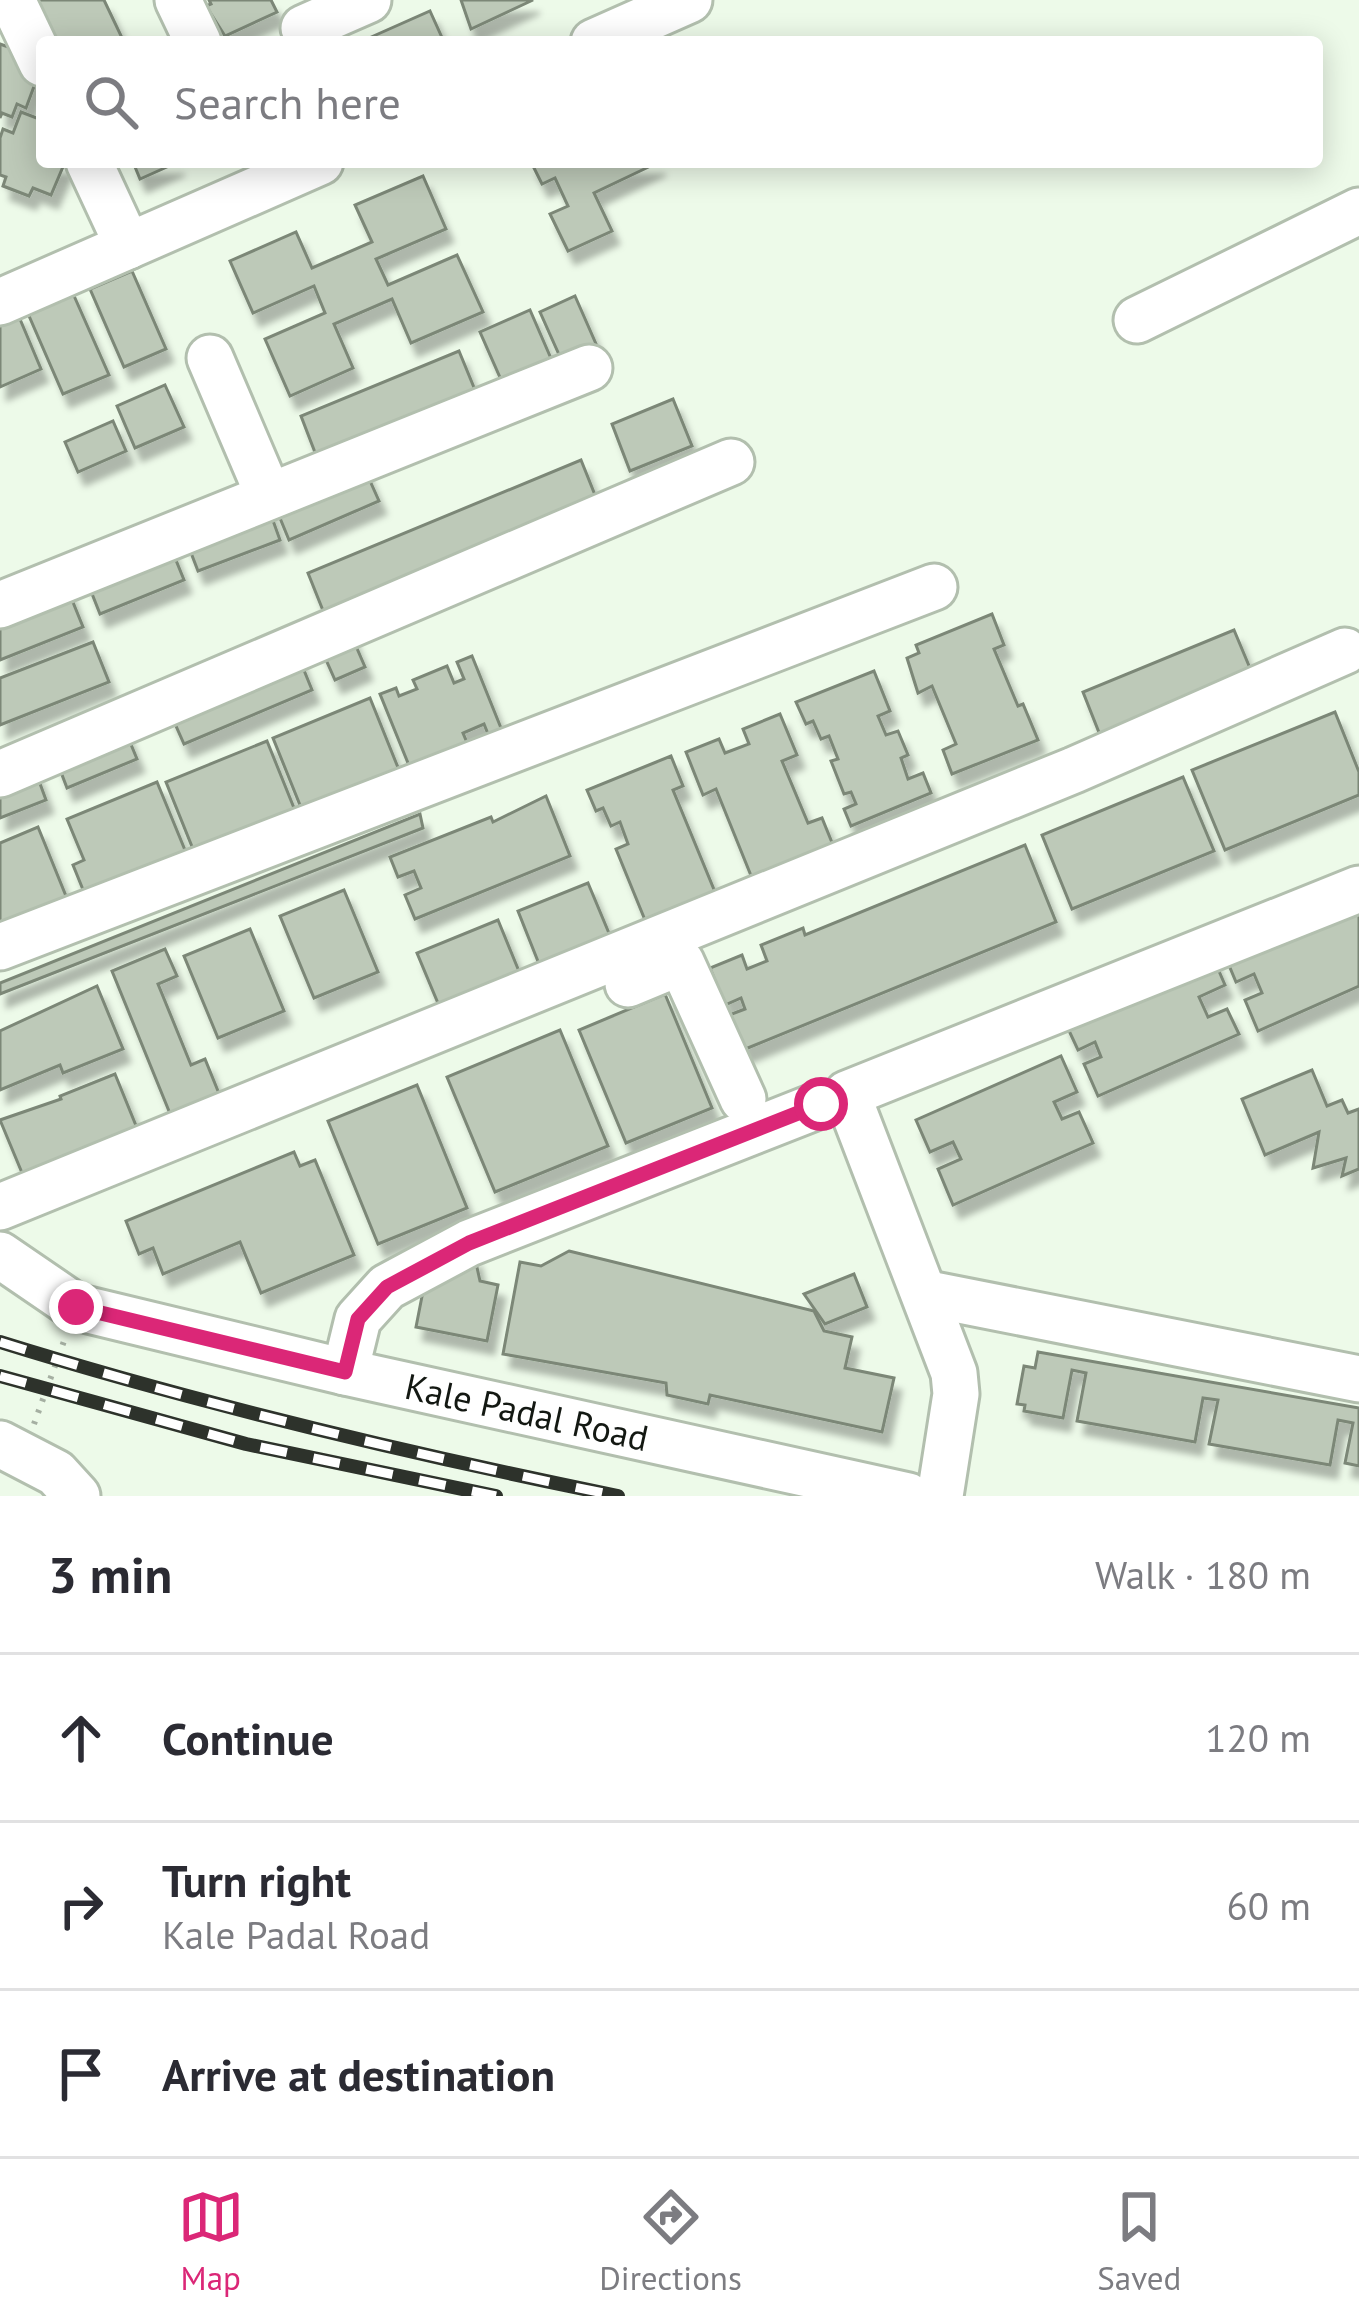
<!DOCTYPE html>
<html lang="en">
<head>
<meta charset="utf-8">
<style>
	body { margin:0; font-family:"PT Sans",sans-serif; background:#f2f2f3; color:#2b2b33 }
	.stop { position:absolute; width:36px; height:36px; margin:-27px; border:9px solid #db2777; border-radius:50%; background:#fff }
	.stop.end { background:#db2777; border-color:#fff; box-shadow:0 3px 12px #0008 }
	.list { margin:0; padding:0; list-style:none }
	h2 { display:flex; justify-content:space-between; align-items:center; height:156px; margin:0; padding:0 48px; font-size:51px }
	h2 small { font-size:39px; font-weight:400; color:#7c7c81 }
	.list li { display:grid; grid-template-columns:78px 1fr auto; gap:36px; align-items:center; box-sizing:border-box; height:168px; padding:0 48px; border-top:3px solid #e1e1e2 }
	.list b { display:block; font-size:45px; white-space:nowrap }
	.list p { margin:0; font-size:39px; white-space:nowrap; color:#7c7c81 }
	.list em { font-size:39px; font-style:normal; color:#7c7c81 }
	.icon { flex:none; width:66px; height:66px; fill:none; stroke:currentColor; stroke-width:2; stroke-linecap:round; stroke-linejoin:round }
	.map { position:relative; flex:none; width:1359px; height:1496px; overflow:hidden }
	.search { position:absolute; background:#fff; box-shadow:0 6px 30px #0003; left:36px; right:36px; top:36px; height:132px; display:flex; align-items:center; gap:30px; box-sizing:border-box; padding:0 42px; border-radius:12px; color:#7c7c81; font-size:45px }
	.sheet { height:660px; background:#fff }
	nav { display:flex; justify-content:space-around; align-items:center; box-sizing:border-box; height:168px; border-top:3px solid #e1e1e2; background:#fff; font-size:33px; color:#7c7c81 }
	nav a { display:grid; justify-items:center; gap:6px }
	nav .on { color:#db2777 }
	.map>svg:first-child { display:block }
	.building { fill:#bdc9b8; stroke:#7b8777; stroke-width:3; filter:url(#shadow) }
	.lines { fill:none; stroke-linecap:round; stroke-linejoin:round }
	.minor-casing { stroke:#b2bfae; stroke-width:51 }
	.path { stroke:#a5afa2; stroke-width:6; stroke-dasharray:3 9; stroke-linecap:butt }
	.minor { stroke:#fff; stroke-width:45 }
	.rail-casing { stroke:#2d322b; stroke-width:14 }
	.rail { stroke:#fff; stroke-width:9; stroke-dasharray:27; stroke-linecap:butt }
	.route { stroke:#db2777; stroke-width:15 }
	.labels { text-anchor:middle; stroke-width:9; stroke-linejoin:round; paint-order:stroke }
	.street-label { font-size:36px; fill:#131812; stroke:#fff }
</style>
</head>
<body>
<div class="map">
<svg width="1359" height="1496" viewBox="0 0 1359 1496">
	<defs>
		<filter id="shadow"><feDropShadow dx="7" dy="13" stdDeviation="3" flood-color="#0004"/></filter>
	</defs>
	<rect width="100%" height="100%" fill="#edfae9"/>
	<g class="building">
		<polygon points="23,0 104,0 124,42 51,42"/>
		<polygon points="209,0 271,0 277,12 225,36 206,6 211,4"/>
		<polygon points="461,0 533,0 471,29"/>
		<polygon points="430,11 444,42 360,42"/>
		<polygon points="0,44 25,53 36,81 26,108 17,104 12,117 2,113 0,118"/>
		<polygon points="21,112 42,120 42,162 65,162 51,195 33,188 29,196 3,186 6,177 0,175 0,138 3,129 13,133"/>
		<polygon points="133,162 178,162 140,179"/>
		<polygon points="531,162 659,162 594,193 612,231 568,251 550,214 568,206 555,178 542,184"/>
		<polygon points="423,176 446,229 376,259 388,285 457,255 483,312 411,343 392,299 334,324 353,368 290,396 265,339 325,313 314,286 253,313 230,261 296,232 312,268 372,242 355,205"/>
		<polygon points="132,271 166,349 124,367 90,289"/>
		<polygon points="71,289 109,375 63,394 26,309"/>
		<polygon points="575,296 600,353 565,368 540,312"/>
		<polygon points="530,310 556,370 506,391 480,332"/>
		<polygon points="17,312 41,369 0,387 0,320"/>
		<polygon points="459,351 475,390 316,455 301,416"/>
		<polygon points="165,385 184,427 135,448 117,406"/>
		<polygon points="673,399 692,446 630,471 612,424"/>
		<polygon points="113,421 126,451 78,472 65,442"/>
		<polygon points="581,460 599,505 326,618 308,573"/>
		<polygon points="362,463 379,501 289,540 273,501"/>
		<polygon points="266,501 280,540 198,571 183,532"/>
		<polygon points="169,543 184,580 100,614 85,576"/>
		<polygon points="66,585 83,627 0,660 0,611"/>
		<polygon points="992,614 1004,645 994,649 1018,706 1023,704 1038,740 952,774 943,750 956,744 932,686 918,693 907,658 919,653 916,645"/>
		<polygon points="349,630 365,667 335,680 319,644"/>
		<polygon points="1234,630 1252,673 1100,735 1083,692"/>
		<polygon points="93,642 109,682 0,725 0,678"/>
		<polygon points="297,653 312,690 184,744 168,708"/>
		<polygon points="472,656 503,733 490,739 484,724 463,733 468,745 410,768 380,694 396,688 399,696 417,689 413,680 447,666 454,683 464,679 457,662"/>
		<polygon points="874,671 890,711 878,716 886,735 898,731 908,755 901,758 908,779 923,773 931,793 851,826 844,809 856,804 851,792 844,794 831,761 838,759 829,736 821,739 813,721 806,724 796,702"/>
		<polygon points="370,698 399,770 302,810 273,738"/>
		<polygon points="1335,712 1359,772 1359,795 1225,850 1192,770"/>
		<polygon points="780,714 797,755 782,761 808,823 822,818 835,850 754,883 716,789 703,795 686,752 719,739 725,753 749,744 743,729"/>
		<polygon points="125,730 137,759 67,788 56,759"/>
		<polygon points="267,741 296,813 195,854 166,782"/>
		<polygon points="671,756 683,786 673,790 715,892 645,920 616,849 628,844 620,822 611,826 603,808 596,811 587,790"/>
		<polygon points="35,770 46,800 0,818 0,784"/>
		<polygon points="1183,777 1214,851 1072,909 1042,835"/>
		<polygon points="157,782 187,855 86,897 73,865 84,860 67,819"/>
		<polygon points="546,796 570,856 415,919 405,895 421,888 414,871 398,877 390,857 491,817 493,822"/>
		<polygon points="420,814 423,828 0,994 0,983"/>
		<polygon points="38,827 68,901 0,929 0,843"/>
		<polygon points="1025,845 1056,922 743,1050 729,1015 745,1009 741,998 725,1005 710,968 742,955 747,969 767,961 761,945 803,928 805,935"/>
		<polygon points="588,883 616,950 545,979 518,911"/>
		<polygon points="344,890 378,972 314,998 280,916"/>
		<polygon points="1359,895 1359,986 1258,1031 1245,1000 1262,993 1254,974 1236,982 1223,951"/>
		<polygon points="498,920 525,986 445,1020 417,953"/>
		<polygon points="250,929 284,1011 218,1038 184,956"/>
		<polygon points="165,949 177,976 158,984 191,1065 205,1059 220,1096 171,1116 112,971"/>
		<polygon points="1212,955 1225,985 1199,997 1208,1017 1227,1009 1239,1034 1098,1096 1084,1064 1101,1057 1095,1042 1078,1050 1064,1020"/>
		<polygon points="97,986 123,1049 63,1073 60,1065 0,1090 0,1031"/>
		<polygon points="665,994 712,1108 626,1143 579,1030"/>
		<polygon points="560,1030 608,1146 495,1192 447,1077"/>
		<polygon points="1061,1056 1077,1092 1054,1102 1062,1119 1079,1112 1093,1143 953,1205 938,1169 961,1159 953,1142 930,1152 916,1120"/>
		<polygon points="1312,1070 1327,1106 1342,1100 1348,1113 1359,1109 1359,1169 1342,1176 1346,1158 1313,1168 1319,1132 1265,1155 1242,1099"/>
		<polygon points="115,1074 139,1133 25,1180 0,1120 61,1099 60,1096"/>
		<polygon points="417,1085 467,1208 378,1244 328,1121"/>
		<polygon points="294,1152 300,1166 315,1160 354,1255 261,1293 240,1242 163,1274 153,1248 139,1254 126,1221"/>
		<polygon points="569,1251 814,1311 824,1331 852,1337 845,1368 894,1378 882,1432 710,1395 708,1404 667,1395 666,1383 503,1354 520,1262 541,1266"/>
		<polygon points="474,1254 480,1281 498,1285 487,1341 416,1327 425,1281"/>
		<polygon points="854,1274 867,1307 825,1324 804,1294"/>
		<polygon points="1038,1352 1359,1408 1359,1466 1345,1463 1353,1423 1338,1420 1330,1465 1209,1444 1218,1400 1203,1398 1195,1442 1077,1421 1086,1373 1072,1370 1063,1418 1024,1411 1025,1405 1017,1404 1024,1366 1035,1368"/>
	</g>
	<g class="lines">
		<defs>
			<g id="minor">
				<polyline points="12,0 42,63"/>
				<polyline points="178,0 198,42"/>
				<polyline points="304,28 368,0"/>
				<polyline points="594,42 689,0"/>
				<polyline points="89,162 128,246"/>
				<polyline points="0,302 320,162"/>
				<polyline points="1137,320 1359,211"/>
				<polyline points="210,358 268,494"/>
				<polyline points="0,605 589,368"/>
				<polyline points="0,774 731,462"/>
				<polyline points="0,947 934,587"/>
				<polyline points="628,984 681,962 743,1099"/>
				<polyline points="0,1207 1074,770 1345,651"/>
				<path id="s1" d="M0,1255l76,52 269,65 563,124"/>
				<polyline points="924,1293 1359,1379"/>
				<polyline points="345,1372 358,1319 387,1287 469,1243 822,1104"/>
				<polyline points="0,1444 56,1473 77,1496"/>
				<polyline points="940,1496 956,1394 954,1373 847,1094 1359,889"/>
			</g>
		</defs>
		<use href="#minor" class="minor-casing"/>
		<polyline class="path" points="34,1424 64,1341"/>
		<use href="#minor" class="minor"/>
		<defs>
			<g id="rail">
				<path d="M0,1342c202,63 411,112 618,154"/>
				<polyline points="0,1376 246,1444 496,1496"/>
			</g>
		</defs>
		<use href="#rail" class="rail-casing"/>
		<use href="#rail" class="rail"/>
	</g>
	<g class="lines">
		<polyline class="route" points="76,1307 345,1372 358,1319 387,1287 469,1243 821,1104"/>
	</g>
	<g class="labels">
		<g class="street-label">
			<text dy="13" stroke="none"><textPath href="#s1" startOffset="555">Kale Padal Road</textPath></text>
		</g>
	</g>
</svg>
<div class="stop" style="left:821px;top:1104px"></div>
<div class="stop end" style="left:76px;top:1307px"></div>
<div class="search"><svg class="icon" aria-label="search" viewBox="0 0 24 24"><circle cx="10" cy="10" r="6"/><path d="M15 15l6 6"/></svg>Search here</div>
</div>
<section class="sheet">
<h2>3 min<small>Walk · 180 m</small></h2>
<ul class="list">
<li><svg class="icon" aria-label="ahead" viewBox="0 0 24 24"><path d="M12 20V5M6 11l6-6 6 6"/></svg><div><b>Continue</b></div><em>120 m</em></li>
<li><svg class="icon" aria-label="right" viewBox="0 0 24 24"><path d="M7 20v-9h11M14 6l5 5-5 5"/></svg><div><b>Turn right</b><p>Kale Padal Road</p></div><em>60 m</em></li>
<li><svg class="icon" aria-label="arrive" viewBox="0 0 24 24"><path d="M6 21V4h12l-3 4 3 4H6"/></svg><div><b>Arrive at destination</b></div></li>
</ul>
</section>
<nav>
<a class="on"><svg class="icon" aria-label="map" viewBox="0 0 24 24"><path d="M3 6l6-2 6 2 6-2v14l-6 2-6-2-6 2zM9 4v14M15 6v14"/></svg>Map</a>
<a><svg class="icon" aria-label="directions" viewBox="0 0 24 24"><path d="M12 3l9 9-9 9-9-9zM9 14v-3h6M13 9l2 2-2 2"/></svg>Directions</a>
<a><svg class="icon" aria-label="saved" viewBox="0 0 24 24"><path d="M7 4h10v16l-5-4-5 4z"/></svg>Saved</a>
</nav>
</body>
</html>
